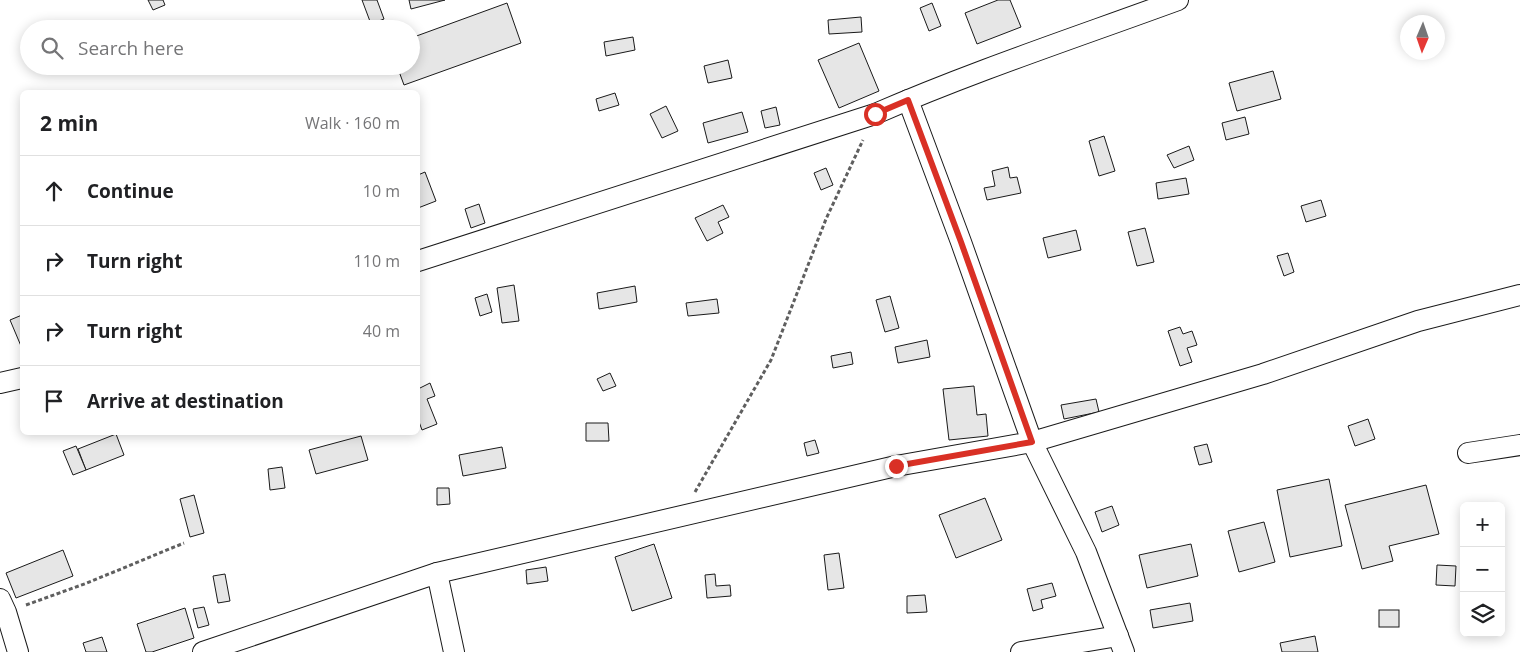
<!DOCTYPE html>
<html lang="en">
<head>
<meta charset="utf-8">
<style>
	body { margin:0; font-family:"Open Sans",sans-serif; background:#f6f6f6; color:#202124 }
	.controls { position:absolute; right:15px; bottom:15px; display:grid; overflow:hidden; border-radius:8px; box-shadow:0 2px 12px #0003 }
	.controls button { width:45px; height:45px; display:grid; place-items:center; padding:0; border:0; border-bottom:1px solid #e0e0e0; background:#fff; color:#202124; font:25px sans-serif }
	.compass { position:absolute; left:1400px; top:15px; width:45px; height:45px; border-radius:50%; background:#fff; box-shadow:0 2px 12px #0003; rotate:182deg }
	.stop { position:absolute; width:15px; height:15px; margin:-11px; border:4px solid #d93025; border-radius:50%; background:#fff }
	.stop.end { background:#d93025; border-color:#fff; box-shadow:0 1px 5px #0008 }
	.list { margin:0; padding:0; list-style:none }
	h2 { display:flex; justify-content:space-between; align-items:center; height:65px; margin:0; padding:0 20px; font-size:21px }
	h2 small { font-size:16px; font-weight:400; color:#757577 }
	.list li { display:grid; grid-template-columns:32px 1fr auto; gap:15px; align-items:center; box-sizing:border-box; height:70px; padding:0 20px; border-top:1px solid #e0e0e0 }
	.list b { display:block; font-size:19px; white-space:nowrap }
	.list em { font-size:16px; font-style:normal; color:#757577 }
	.icon { flex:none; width:28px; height:28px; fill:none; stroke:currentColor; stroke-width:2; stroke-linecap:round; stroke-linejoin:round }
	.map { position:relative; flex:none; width:1520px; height:652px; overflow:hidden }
	.search { position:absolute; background:#fff; box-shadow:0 2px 12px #0003; left:20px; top:20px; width:400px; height:55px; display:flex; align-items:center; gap:12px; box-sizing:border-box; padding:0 18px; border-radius:28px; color:#757577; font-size:19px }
	.panel { position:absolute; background:#fff; box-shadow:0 2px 12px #0003; left:20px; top:90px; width:400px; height:345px; border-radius:8px }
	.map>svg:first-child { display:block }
	.building { fill:#e6e6e6; stroke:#1a1a1a }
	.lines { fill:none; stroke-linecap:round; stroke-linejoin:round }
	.street-casing { stroke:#1a1a1a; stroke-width:22 }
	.path { stroke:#5f5f5f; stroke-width:3; stroke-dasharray:4 2.5; stroke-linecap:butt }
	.street { stroke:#fff; stroke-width:20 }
	.route { stroke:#d93025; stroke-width:6 }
</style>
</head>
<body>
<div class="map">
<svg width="1520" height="652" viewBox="0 0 1520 652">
	<rect width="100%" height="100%" fill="#fff"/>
	<g class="building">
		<polygon points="148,0 163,0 165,5 153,10"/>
		<polygon points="362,0 377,0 384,19 371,24"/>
		<polygon points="409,0 445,0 411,9"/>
		<polygon points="998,0 1010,0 1021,27 977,44 965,13"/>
		<polygon points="507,3 521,43 404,85 397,66 411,66 411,38"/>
		<polygon points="932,3 941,26 929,31 920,8"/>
		<polygon points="861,17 862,32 829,34 828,20"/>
		<polygon points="633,37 635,50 606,56 604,42"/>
		<polygon points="859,43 879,91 839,108 818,60"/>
		<polygon points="728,60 732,78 708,83 704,66"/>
		<polygon points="1273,71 1281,99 1237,111 1229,83"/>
		<polygon points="615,93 619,105 599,111 596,99"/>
		<polygon points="666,106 678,131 662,138 650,114"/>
		<polygon points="776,107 780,125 765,128 761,111"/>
		<polygon points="742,112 748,132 708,143 703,123"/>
		<polygon points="1245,117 1249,134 1226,140 1222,123"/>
		<polygon points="1104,136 1115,171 1099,176 1089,141"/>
		<polygon points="1189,146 1194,160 1174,168 1167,155"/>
		<polygon points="1008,167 1010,178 1017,177 1021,193 987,200 984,188 995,186 992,171"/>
		<polygon points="826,168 833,185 821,190 814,173"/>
		<polygon points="425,172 436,201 418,208 418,175"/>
		<polygon points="1186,178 1189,194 1158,199 1156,183"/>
		<polygon points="1321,200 1326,216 1306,222 1301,206"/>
		<polygon points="479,204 485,223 471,228 465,209"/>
		<polygon points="723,205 729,217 718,222 723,233 707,241 695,218"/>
		<polygon points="1145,228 1154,262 1137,266 1128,232"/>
		<polygon points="1076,230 1081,250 1048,258 1043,238"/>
		<polygon points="1288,253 1294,272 1284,276 1277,256"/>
		<polygon points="514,285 519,321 502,323 497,288"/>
		<polygon points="635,286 637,302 599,309 597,293"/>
		<polygon points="487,294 492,312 480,316 475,298"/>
		<polygon points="890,296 899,328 885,332 876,300"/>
		<polygon points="717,299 719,313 688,316 686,303"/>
		<polygon points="22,315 22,346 21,346 10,320"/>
		<polygon points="1180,327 1183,334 1192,331 1197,345 1187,348 1192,362 1180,366 1168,331"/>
		<polygon points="927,340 930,357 898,363 895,347"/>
		<polygon points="851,352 853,364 833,368 831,356"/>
		<polygon points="610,373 616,386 603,391 597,379"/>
		<polygon points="430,383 435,396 427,399 437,424 422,430 418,419 418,389"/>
		<polygon points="974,386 977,415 986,414 988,436 949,440 943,389"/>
		<polygon points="1096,399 1099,412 1064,419 1061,405"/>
		<polygon points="1368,419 1375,439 1355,446 1348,426"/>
		<polygon points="586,423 608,423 609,441 586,441"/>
		<polygon points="116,434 124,455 86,470 78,449"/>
		<polygon points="361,436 368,460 316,474 309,450"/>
		<polygon points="815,440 819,453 807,456 804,443"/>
		<polygon points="1207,444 1212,462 1199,465 1194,447"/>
		<polygon points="76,446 86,470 73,475 63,451"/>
		<polygon points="502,447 506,468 463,476 459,455"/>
		<polygon points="282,467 285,488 270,490 268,469"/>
		<polygon points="1329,479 1342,546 1290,557 1277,490"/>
		<polygon points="1426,485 1439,534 1389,546 1393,561 1362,569 1345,505"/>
		<polygon points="437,488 449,488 450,504 437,505"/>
		<polygon points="194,495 204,533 190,537 180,499"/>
		<polygon points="985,498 1002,540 956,558 939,515"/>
		<polygon points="1112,506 1119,525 1102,532 1095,512"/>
		<polygon points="1264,522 1275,562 1239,572 1228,531"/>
		<polygon points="654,544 672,598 632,611 615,557"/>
		<polygon points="1191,544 1198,576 1147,588 1139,555"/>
		<polygon points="63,550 73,576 16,598 6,573"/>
		<polygon points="839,553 844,588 828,590 824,555"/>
		<polygon points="1437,565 1456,566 1455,586 1436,585"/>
		<polygon points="546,567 548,581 527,584 526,570"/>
		<polygon points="225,574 230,601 218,603 213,576"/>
		<polygon points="715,574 716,586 730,585 731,596 707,598 705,575"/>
		<polygon points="1052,583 1056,596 1041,600 1043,608 1033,611 1027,589"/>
		<polygon points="925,595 927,612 907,613 907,596"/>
		<polygon points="1190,603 1193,621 1153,628 1150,610"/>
		<polygon points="204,607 209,625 198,628 193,609"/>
		<polygon points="185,608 194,638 152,652 146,652 137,624"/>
		<rect x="1379" y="610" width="20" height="17"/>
		<polygon points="1315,636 1318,652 1282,652 1280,643"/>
		<polygon points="102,637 107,652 86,652 83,643"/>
	</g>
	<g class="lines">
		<defs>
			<g id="street">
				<polyline points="908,100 961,242 1032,442 1086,552 1124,652"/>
				<path d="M418,261l457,-147c99,-43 202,-77 303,-114"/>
				<polyline points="0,383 22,378"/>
				<polyline points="1468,453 1520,445"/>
				<polyline points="437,573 896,466 1032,442 1263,374 1418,321 1520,295"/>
				<polyline points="0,599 6,612 18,652"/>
				<polyline points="203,652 437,573 454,652"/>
				<polyline points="1021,652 1118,636"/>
			</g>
		</defs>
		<use href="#street" class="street-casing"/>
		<g class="path">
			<polyline points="695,492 771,360 826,219 863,140"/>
			<polyline points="26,605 87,583 184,543"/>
		</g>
		<use href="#street" class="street"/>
	</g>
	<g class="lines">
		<polyline class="route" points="875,114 908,100 961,242 1032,442 896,466"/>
	</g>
</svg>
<div class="controls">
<button>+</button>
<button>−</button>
<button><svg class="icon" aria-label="layers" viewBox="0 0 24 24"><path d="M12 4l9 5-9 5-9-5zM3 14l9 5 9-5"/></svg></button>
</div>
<svg class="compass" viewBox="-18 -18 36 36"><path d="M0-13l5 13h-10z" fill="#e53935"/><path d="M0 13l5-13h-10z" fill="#757577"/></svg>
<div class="stop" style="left:875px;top:114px"></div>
<div class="stop end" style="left:896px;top:466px"></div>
<div class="search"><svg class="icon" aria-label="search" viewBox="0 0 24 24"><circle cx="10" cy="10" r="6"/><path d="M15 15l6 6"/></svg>Search here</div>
<section class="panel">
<h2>2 min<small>Walk · 160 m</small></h2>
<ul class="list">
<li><svg class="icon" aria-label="ahead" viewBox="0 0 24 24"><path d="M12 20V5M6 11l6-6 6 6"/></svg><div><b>Continue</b></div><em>10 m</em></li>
<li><svg class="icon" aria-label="right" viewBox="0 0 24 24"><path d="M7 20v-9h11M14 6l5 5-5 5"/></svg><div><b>Turn right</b></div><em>110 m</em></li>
<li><svg class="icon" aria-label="right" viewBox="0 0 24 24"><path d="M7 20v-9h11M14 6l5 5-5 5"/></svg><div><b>Turn right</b></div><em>40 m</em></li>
<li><svg class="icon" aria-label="arrive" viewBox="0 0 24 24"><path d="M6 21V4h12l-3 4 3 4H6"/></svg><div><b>Arrive at destination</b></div></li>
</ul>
</section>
</div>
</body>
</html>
